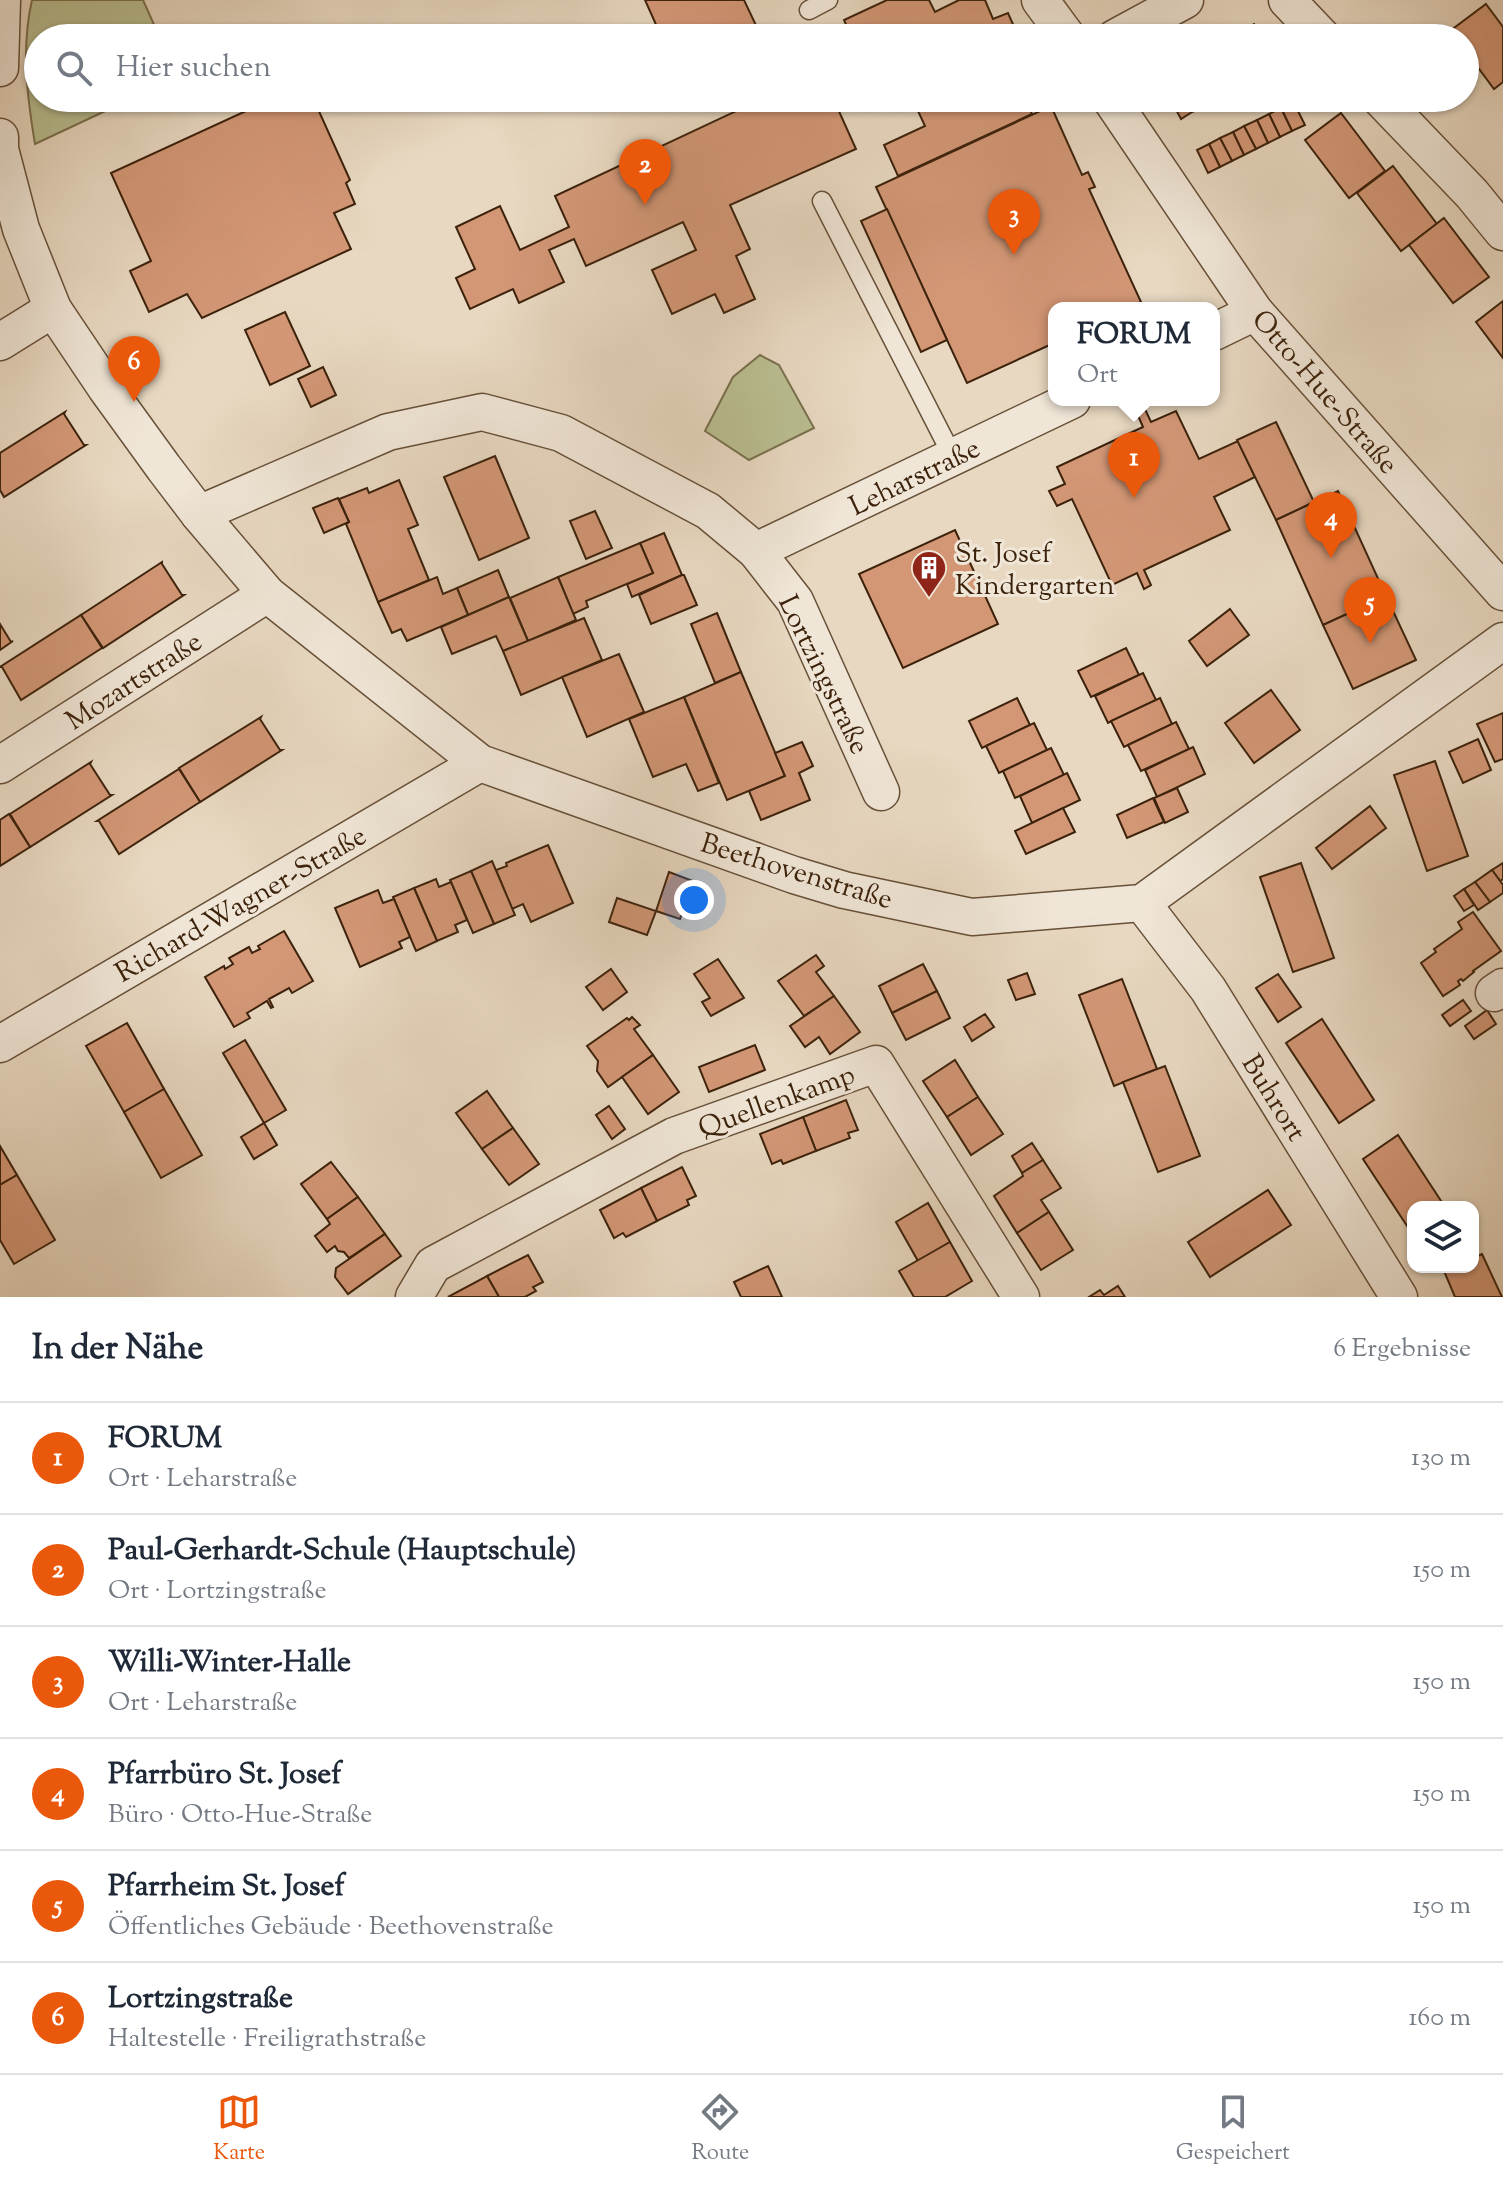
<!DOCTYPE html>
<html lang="de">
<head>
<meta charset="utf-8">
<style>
	body { margin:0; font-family:"Sorts Mill Goudy",serif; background:#f2f2f3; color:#1f2937 }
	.controls { position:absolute; right:24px; bottom:24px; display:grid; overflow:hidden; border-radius:16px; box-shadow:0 2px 6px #0004 }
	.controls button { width:72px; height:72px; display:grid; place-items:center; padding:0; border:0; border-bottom:2px solid #e0e1e3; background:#fff; color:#1f2937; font:40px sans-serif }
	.you { position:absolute; left:694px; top:900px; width:28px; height:28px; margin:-20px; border:6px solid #fff; border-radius:50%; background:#1a73e8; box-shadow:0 0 0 12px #1a73e833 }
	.badge { display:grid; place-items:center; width:52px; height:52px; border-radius:50%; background:#ea580c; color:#fff; font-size:26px; font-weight:700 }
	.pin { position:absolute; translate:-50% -66px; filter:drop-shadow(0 2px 4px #0008) }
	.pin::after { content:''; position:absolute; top:42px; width:28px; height:24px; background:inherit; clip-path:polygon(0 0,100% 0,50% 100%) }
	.popup { position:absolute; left:1048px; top:302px; width:172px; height:104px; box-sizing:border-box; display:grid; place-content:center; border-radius:16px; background:#fff; filter:drop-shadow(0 2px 6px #0005); font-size:26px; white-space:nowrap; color:#747a83 }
	.popup b { font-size:30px; color:#1f2937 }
	.popup::after { content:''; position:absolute; left:50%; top:100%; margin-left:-16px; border:16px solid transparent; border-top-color:#fff }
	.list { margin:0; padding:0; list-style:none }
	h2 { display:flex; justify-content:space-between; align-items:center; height:104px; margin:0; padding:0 32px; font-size:34px }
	h2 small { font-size:26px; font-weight:400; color:#747a83 }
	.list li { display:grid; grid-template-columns:52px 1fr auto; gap:24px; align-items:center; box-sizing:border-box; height:112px; padding:0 32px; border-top:2px solid #e0e1e3 }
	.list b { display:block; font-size:30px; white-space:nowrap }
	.list p { margin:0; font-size:26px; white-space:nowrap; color:#747a83 }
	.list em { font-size:26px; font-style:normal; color:#747a83 }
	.icon { flex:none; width:44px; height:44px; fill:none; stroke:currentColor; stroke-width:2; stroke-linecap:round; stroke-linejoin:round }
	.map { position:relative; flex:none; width:1503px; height:1297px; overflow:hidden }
	.search { position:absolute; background:#fff; box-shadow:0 2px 6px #0004; left:24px; right:24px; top:24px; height:88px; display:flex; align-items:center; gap:20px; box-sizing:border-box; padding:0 28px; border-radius:44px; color:#747a83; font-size:30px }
	.sheet { height:776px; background:#fff }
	nav { display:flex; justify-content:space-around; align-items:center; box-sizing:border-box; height:112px; border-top:2px solid #e0e1e3; background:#fff; font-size:22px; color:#747a83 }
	nav a { display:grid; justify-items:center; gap:4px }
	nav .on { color:#ea580c }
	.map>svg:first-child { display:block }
	.green { fill:#b9be91; stroke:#7a704e; stroke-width:2 }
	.building { fill:#d39776; stroke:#3c220b; stroke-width:2 }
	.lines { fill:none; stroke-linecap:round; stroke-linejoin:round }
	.service-casing { stroke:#675038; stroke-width:21 }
	.minor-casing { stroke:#675038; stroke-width:39 }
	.service { stroke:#f0e6d7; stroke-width:18 }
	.minor { stroke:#f0e6d7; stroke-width:36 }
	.labels { text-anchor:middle; stroke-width:6; stroke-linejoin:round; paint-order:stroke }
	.street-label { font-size:28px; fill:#3c220b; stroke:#f0e6d7 }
	.poi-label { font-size:28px; fill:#3c220b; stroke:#f0e6d7; text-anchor:start }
</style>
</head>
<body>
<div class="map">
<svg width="1503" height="1297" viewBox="0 0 1503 1297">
	<rect width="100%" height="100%" fill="#e8d8c1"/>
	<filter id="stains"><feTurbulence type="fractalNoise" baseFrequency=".0025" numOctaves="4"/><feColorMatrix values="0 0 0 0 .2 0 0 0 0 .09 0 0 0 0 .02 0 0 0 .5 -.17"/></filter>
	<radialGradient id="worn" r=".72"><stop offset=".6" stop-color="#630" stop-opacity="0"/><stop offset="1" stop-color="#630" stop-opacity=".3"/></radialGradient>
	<g class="green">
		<path d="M32,0h111l17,38h-122v60h95l-98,46c-8,-48 -14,-96 -3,-144z"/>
		<polygon points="760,355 779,365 814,428 749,460 705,431 733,377"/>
	</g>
	<g class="building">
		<polygon points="645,0 744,0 762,38 662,38"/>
		<polygon points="887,0 929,0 935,12 959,0 985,0 993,19 1008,13 1019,38 852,38 844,20"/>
		<polygon points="1486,4 1503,27 1503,82 1494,89 1465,50 1465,38 1456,38 1450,31"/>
		<polygon points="1254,24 1261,38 1247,38 1243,30"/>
		<polygon points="274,98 313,98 350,180 346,183 355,204 334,213 351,249 202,318 187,294 149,312 130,271 151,261 111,173"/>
		<polygon points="764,98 833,98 856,149 730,205 750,249 736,256 755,299 724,313 715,294 672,314 652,270 696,250 683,222 586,266 574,239 549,250 564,282 519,303 513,289 470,309 456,278 475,269 456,227 500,206 520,250 569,227 555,196"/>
		<polygon points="912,98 1025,98 1032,114 898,176 884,145 925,126"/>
		<polygon points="1170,98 1185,98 1192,112 1181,119"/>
		<polygon points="1185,98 1200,98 1205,107 1192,112"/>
		<polygon points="1293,101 1305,125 1292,131 1281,108"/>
		<polygon points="1051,106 1082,175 1088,172 1095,187 1089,189 1141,302 1129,308 1054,308 1054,343 967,383 876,187"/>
		<polygon points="1281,108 1292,131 1280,137 1269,114"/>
		<polygon points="1341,113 1385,171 1349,198 1305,140"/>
		<polygon points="1269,114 1280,137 1268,143 1257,120"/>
		<polygon points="1257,120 1268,143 1256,149 1244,126"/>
		<polygon points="1244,126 1256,149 1244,155 1233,132"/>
		<polygon points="1233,132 1244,155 1232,161 1220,138"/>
		<polygon points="1220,138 1232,161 1220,167 1209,144"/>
		<polygon points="1209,144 1220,167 1208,173 1197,150"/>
		<polygon points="1393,166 1437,224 1401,251 1357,193"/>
		<polygon points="887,209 947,340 921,352 861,221"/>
		<polygon points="1444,218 1489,277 1453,303 1409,245"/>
		<polygon points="1503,301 1503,358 1476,322"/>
		<polygon points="285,312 310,366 270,385 245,330"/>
		<polygon points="323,367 336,395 311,407 298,379"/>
		<polygon points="1144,407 1151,422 1176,411 1199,459 1238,441 1255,477 1214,497 1230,530 1144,570 1151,585 1144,589 1137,573 1112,585 1072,499 1057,506 1049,491 1065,484 1057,467 1143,427 1136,411"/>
		<polygon points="65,412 64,414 84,445 86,445 4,497 0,490 0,453"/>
		<polygon points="1276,422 1314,502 1276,520 1237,440"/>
		<polygon points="495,456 529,538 479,560 444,477"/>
		<polygon points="399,480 418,525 408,529 429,580 378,602 346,524 349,522 339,499 367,488 369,493"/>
		<polygon points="1338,491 1386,596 1323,625 1276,520"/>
		<polygon points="338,498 349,522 324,533 313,508"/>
		<polygon points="595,511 612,548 586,559 570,521"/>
		<polygon points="955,530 998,624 903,668 859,574"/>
		<polygon points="664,533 682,575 632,597 627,584 653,573 640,543"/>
		<polygon points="640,543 653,573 586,601 588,607 573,614 558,577"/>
		<polygon points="162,562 162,564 182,595 184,595 103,648 81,615"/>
		<polygon points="498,570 509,597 468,615 457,588"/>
		<polygon points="682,575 684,575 697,605 651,624 639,595"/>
		<polygon points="437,577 443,594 457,588 468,615 407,641 401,629 392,633 378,602"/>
		<polygon points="558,577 576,620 528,641 510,598"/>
		<polygon points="1386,596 1416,660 1353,689 1323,625"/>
		<polygon points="509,597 528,641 503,651 496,636 452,654 441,627"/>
		<polygon points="1230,609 1249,635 1207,666 1189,641"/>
		<polygon points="717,613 741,672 715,683 691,624"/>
		<polygon points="81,615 102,648 21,700 2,667 0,667"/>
		<polygon points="584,618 602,660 521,695 503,651"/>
		<polygon points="0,624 11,642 13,641 0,650"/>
		<polygon points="1126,648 1139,675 1091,697 1078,671"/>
		<polygon points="619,654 644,712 587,737 562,677"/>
		<polygon points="741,672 785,776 727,800 684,697"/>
		<polygon points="1143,673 1156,700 1108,723 1095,696"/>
		<polygon points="1271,690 1300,730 1254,763 1225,723"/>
		<polygon points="684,697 719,783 698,791 686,764 653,777 629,719"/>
		<polygon points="1017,698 1030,725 982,748 969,721"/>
		<polygon points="1160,698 1172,724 1124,747 1111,721"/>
		<polygon points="1503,713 1503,759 1495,762 1477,724"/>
		<polygon points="261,717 260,719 280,750 282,750 200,802 179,768"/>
		<polygon points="1176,722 1189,749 1141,771 1128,745"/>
		<polygon points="1034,723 1047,750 999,773 986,746"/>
		<polygon points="1478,739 1491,770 1463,783 1449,752"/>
		<polygon points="802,742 813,766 799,773 810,800 761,820 749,791 785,776 775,753"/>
		<polygon points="1193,747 1205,774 1157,797 1145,770"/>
		<polygon points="1051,748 1064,775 1015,798 1003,771"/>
		<polygon points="1435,761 1468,856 1427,871 1394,775"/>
		<polygon points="91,762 90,764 110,795 112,795 30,847 10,814"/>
		<polygon points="179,769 200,802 119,854 99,821 97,821"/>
		<polygon points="1067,773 1080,800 1032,823 1020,796"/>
		<polygon points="1177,788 1188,812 1165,823 1154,798"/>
		<polygon points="1153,798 1164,822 1127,838 1117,815"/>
		<polygon points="1370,806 1386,828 1332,869 1316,848"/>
		<polygon points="1063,808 1075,832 1026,854 1015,831"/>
		<polygon points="9,814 30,847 0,866 0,820"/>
		<polygon points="548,845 573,903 531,922 523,904 512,909 496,870 507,866 506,863"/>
		<polygon points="492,861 515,915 494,924 471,871"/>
		<polygon points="1301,863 1334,958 1293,972 1260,877"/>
		<polygon points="1503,863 1503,879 1500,881 1492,870"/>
		<polygon points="1492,870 1503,885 1503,893 1490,902 1475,882"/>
		<polygon points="471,871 494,924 473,933 450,880"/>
		<polygon points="669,872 693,881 680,919 656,911"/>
		<polygon points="436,879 439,887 451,882 467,920 455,925 458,932 437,941 414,888"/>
		<polygon points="1475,882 1490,902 1478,910 1464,889"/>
		<polygon points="414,888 437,941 416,951 393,897"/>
		<polygon points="1464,889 1474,905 1464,911 1454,896"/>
		<polygon points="378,890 383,903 394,899 410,937 399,942 402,948 360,967 335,908"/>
		<polygon points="617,898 656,911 647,935 609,922"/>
		<polygon points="1473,912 1501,951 1473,971 1474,972 1463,981 1461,979 1458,981 1460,985 1443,996 1421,963 1436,952 1434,949 1462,929 1458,922"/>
		<polygon points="284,931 313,981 292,993 289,988 269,999 273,1007 271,1008 267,1001 247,1013 250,1018 234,1027 205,977 224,966 225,969 233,964 229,958 249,947 252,953 260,949 258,946"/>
		<polygon points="816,955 824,966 816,972 834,996 804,1016 778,981"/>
		<polygon points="718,959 744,998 711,1016 702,1002 710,998 694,974"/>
		<polygon points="923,964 937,991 892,1013 879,986"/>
		<polygon points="611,969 627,992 603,1010 586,987"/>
		<polygon points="1027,973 1035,994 1016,1000 1008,980"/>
		<polygon points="1278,974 1301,1007 1278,1022 1256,988"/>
		<polygon points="1122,979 1157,1069 1114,1086 1079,995"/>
		<polygon points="937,991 950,1018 906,1040 892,1013"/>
		<polygon points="834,996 860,1032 830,1054 819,1037 805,1047 790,1026"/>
		<polygon points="1463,1000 1471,1011 1450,1026 1442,1015"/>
		<polygon points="1487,1010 1496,1024 1474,1039 1465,1026"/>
		<polygon points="985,1014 994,1027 972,1041 964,1027"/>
		<polygon points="632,1017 640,1025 634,1029 653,1055 608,1087 597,1071 598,1061 587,1046 627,1018 629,1020"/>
		<polygon points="1322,1019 1374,1100 1339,1123 1286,1043"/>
		<polygon points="127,1023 164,1089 124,1112 86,1046"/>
		<polygon points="245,1040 286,1110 264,1123 223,1053"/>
		<polygon points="755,1045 765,1070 709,1092 699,1067"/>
		<polygon points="653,1055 679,1092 648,1114 622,1077"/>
		<polygon points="955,1060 978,1097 947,1117 923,1081"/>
		<polygon points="1165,1066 1200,1156 1158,1172 1123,1082"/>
		<polygon points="164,1089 202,1155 161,1178 124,1112"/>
		<polygon points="487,1091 513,1128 482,1149 456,1113"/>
		<polygon points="978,1097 1003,1134 971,1155 947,1117"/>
		<polygon points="846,1100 858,1130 848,1133 850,1138 816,1151 803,1117"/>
		<polygon points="609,1106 625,1129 612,1139 596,1115"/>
		<polygon points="803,1117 816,1151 783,1164 781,1160 772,1164 760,1134"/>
		<polygon points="264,1123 277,1145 254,1159 241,1137"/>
		<polygon points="513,1128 539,1164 509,1185 482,1149"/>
		<polygon points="1398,1135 1445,1207 1413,1207 1413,1235 1363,1159"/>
		<polygon points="1032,1143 1043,1160 1022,1173 1012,1156"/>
		<polygon points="0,1146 17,1175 0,1185"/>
		<polygon points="1043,1160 1061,1188 1041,1200 1049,1212 1017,1233 994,1196 1023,1176 1022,1173"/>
		<polygon points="331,1162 358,1197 327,1219 301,1184"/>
		<polygon points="682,1167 696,1196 687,1200 689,1205 657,1221 641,1188"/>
		<polygon points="17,1175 55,1240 14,1264 0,1240 0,1185"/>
		<polygon points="641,1188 657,1221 626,1237 623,1233 614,1238 600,1210"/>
		<polygon points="1268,1190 1291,1225 1210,1277 1188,1242"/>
		<polygon points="358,1197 385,1234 349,1258 344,1252 338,1251 335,1246 327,1252 315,1236 330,1224 327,1219"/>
		<polygon points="928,1203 950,1242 918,1261 896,1222"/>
		<polygon points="1049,1212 1073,1250 1041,1270 1017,1233"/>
		<polygon points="385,1234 401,1256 348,1294 335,1277 336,1268"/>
		<polygon points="950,1242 972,1281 945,1297 914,1297 899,1271"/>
		<polygon points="1482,1254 1502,1297 1455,1297 1444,1271 1453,1267 1473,1267 1473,1258"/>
		<polygon points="528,1255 543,1282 533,1287 536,1291 525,1297 499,1297 487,1276"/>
		<polygon points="768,1266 782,1297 741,1297 734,1282"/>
		<polygon points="487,1276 499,1297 448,1297"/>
		<polygon points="1118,1286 1125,1297 1089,1297 1100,1290 1104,1295"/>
	</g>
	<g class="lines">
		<defs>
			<g id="service">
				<polyline points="809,10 828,0"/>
				<polyline points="822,201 953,457"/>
			</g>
			<g id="minor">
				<polyline points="1040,0 1068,38"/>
				<polyline points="1287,0 1323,38"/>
				<polyline points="1115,38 1185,0"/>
				<polyline points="0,68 2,0"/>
				<polyline points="1110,98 1255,312 1503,592"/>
				<polyline points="1380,98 1472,194 1503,232"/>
				<polyline points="0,137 0,149 21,229 53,309 106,388 164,468 199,514 267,594 480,763 794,875 844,890 972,917 1142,903 1503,641"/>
				<polyline points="1214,332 1255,312"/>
				<polyline points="0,342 53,309"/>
				<polyline points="199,514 388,432 482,412 561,433 708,511 756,551 795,601 881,792"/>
				<polyline points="756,551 1072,400"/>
				<polyline points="0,765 267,594"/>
				<polyline points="1142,903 1208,989 1399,1297"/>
				<polyline points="1494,993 1503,987"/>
				<polyline points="0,1044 480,763"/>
				<polyline points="414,1297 433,1265 674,1136 876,1064 1021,1297"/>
			</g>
		</defs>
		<use href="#service" class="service-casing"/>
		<use href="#minor" class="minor-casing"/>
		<use href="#service" class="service"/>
		<use href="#minor" class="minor"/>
	</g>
	<defs>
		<symbol id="building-pin" viewBox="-11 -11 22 30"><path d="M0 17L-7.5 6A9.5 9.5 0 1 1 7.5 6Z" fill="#8f2418" stroke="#f0e6d7"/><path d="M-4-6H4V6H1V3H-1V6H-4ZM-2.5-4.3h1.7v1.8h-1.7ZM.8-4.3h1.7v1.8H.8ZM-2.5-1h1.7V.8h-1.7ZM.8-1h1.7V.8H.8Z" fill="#fff"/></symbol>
	</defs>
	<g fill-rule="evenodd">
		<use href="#building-pin" x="909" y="548" width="40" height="54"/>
	</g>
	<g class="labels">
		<g class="street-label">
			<text transform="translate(1326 391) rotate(49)" y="10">Otto-Hue-Straße</text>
			<text transform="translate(914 476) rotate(-26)" y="10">Leharstraße</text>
			<text transform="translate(825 674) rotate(64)" y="10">Lortzingstraße</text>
			<text transform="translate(133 680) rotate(-33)" y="10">Mozartstraße</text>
			<text transform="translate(797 870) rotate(17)" y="10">Beethovenstraße</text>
			<text transform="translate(240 903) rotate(-30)" y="10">Richard-Wagner-Straße</text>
			<text transform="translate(1275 1097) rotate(58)" y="10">Buhrort</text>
			<text transform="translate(776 1100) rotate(-20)" y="10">Quellenkamp</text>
		</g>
		<g class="poi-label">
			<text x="955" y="562">St. Josef<tspan x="955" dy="32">Kindergarten</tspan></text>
		</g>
	</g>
	<rect width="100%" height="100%" filter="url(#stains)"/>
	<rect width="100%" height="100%" fill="url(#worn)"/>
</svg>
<div class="controls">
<button><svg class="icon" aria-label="layers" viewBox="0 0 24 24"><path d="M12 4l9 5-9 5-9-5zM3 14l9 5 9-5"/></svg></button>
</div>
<div class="you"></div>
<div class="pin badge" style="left:1134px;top:498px">1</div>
<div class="popup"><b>FORUM</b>Ort</div>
<div class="pin badge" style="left:645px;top:205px">2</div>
<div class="pin badge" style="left:1014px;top:255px">3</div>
<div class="pin badge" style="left:1331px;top:558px">4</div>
<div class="pin badge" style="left:1370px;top:643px">5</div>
<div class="pin badge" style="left:134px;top:402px">6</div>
<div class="search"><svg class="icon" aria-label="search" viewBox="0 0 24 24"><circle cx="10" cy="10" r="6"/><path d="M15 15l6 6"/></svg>Hier suchen</div>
</div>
<section class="sheet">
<h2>In der Nähe<small>6 Ergebnisse</small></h2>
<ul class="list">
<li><span class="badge">1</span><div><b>FORUM</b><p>Ort · Leharstraße</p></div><em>130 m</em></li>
<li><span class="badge">2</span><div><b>Paul-Gerhardt-Schule (Hauptschule)</b><p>Ort · Lortzingstraße</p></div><em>150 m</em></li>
<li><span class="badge">3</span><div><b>Willi-Winter-Halle</b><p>Ort · Leharstraße</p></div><em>150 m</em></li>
<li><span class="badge">4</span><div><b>Pfarrbüro St. Josef</b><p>Büro · Otto-Hue-Straße</p></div><em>150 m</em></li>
<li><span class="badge">5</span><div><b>Pfarrheim St. Josef</b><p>Öffentliches Gebäude · Beethovenstraße</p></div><em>150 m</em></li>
<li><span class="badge">6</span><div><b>Lortzingstraße</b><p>Haltestelle · Freiligrathstraße</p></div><em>160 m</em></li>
</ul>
</section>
<nav>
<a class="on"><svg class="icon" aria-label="map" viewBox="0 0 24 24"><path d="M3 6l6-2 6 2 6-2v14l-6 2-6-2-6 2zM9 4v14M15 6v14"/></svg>Karte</a>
<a><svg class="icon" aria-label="directions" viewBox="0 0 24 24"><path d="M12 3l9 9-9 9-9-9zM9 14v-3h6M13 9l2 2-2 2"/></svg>Route</a>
<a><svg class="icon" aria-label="saved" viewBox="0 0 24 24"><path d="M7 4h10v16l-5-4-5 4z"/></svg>Gespeichert</a>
</nav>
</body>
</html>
